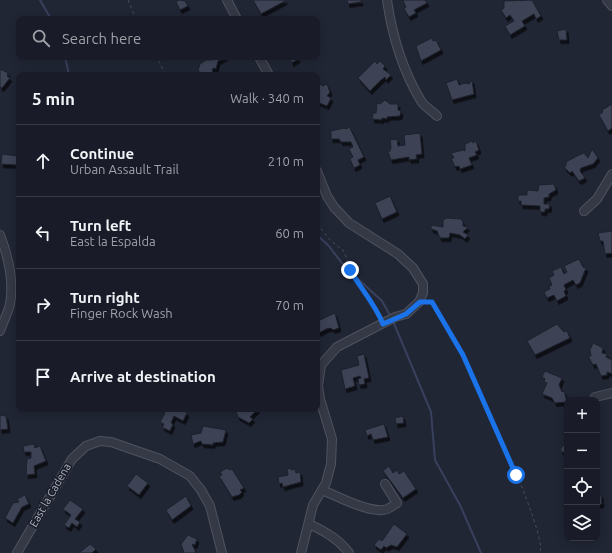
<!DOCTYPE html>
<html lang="en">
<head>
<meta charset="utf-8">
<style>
	body { margin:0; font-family:Ubuntu,sans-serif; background:#222530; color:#f1f3f6 }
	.controls { position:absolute; right:12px; bottom:12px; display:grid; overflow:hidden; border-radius:8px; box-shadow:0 2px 10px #0003 }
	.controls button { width:36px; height:36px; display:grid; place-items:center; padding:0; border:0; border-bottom:1px solid #373a45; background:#191c28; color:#f1f3f6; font:20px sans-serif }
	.stop { position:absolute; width:12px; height:12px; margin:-9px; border:3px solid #1a73e8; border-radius:50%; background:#fff }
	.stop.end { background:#1a73e8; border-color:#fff; box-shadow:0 1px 4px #0008 }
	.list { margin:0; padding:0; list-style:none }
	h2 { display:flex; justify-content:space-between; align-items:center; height:52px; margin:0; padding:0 16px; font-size:17px }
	h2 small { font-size:13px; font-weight:400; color:#9fa1a8 }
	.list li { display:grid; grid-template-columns:26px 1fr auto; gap:12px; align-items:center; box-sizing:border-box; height:72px; padding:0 16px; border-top:1px solid #373a45 }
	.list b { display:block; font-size:15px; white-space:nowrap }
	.list p { margin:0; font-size:13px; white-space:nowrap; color:#9fa1a8 }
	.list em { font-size:13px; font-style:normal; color:#9fa1a8 }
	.icon { flex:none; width:22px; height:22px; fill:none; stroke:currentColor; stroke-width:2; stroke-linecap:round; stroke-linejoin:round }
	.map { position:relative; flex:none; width:612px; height:553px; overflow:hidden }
	.search { position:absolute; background:#191c28; box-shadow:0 2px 10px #0003; left:16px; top:16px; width:304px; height:44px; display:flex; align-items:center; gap:10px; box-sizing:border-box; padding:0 14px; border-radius:8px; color:#9fa1a8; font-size:15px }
	.panel { position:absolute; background:#191c28; box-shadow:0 2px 10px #0003; left:16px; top:72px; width:304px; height:340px; border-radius:8px }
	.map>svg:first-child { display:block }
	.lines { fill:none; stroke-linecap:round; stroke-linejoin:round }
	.stream { stroke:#38405d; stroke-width:2 }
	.building { fill:#3e4355; stroke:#1c202c; filter:url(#shadow) }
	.minor-casing { stroke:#4f5360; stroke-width:10 }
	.path { stroke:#435056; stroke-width:1; stroke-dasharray:3 3; stroke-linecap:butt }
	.minor { stroke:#353946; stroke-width:8 }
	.route { stroke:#1a73e8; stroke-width:5 }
	.labels { text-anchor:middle; stroke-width:3.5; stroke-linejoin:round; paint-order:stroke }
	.street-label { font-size:11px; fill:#afb3c2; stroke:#1a1e2a }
</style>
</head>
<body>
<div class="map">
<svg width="612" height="553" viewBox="0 0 612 553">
	<defs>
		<filter id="shadow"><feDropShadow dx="2" dy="3.5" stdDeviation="0" flood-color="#0009"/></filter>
	</defs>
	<rect width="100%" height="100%" fill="#212635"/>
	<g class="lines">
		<g class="stream">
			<polyline points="40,0 51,19"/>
			<polyline points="65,57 69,75"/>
			<polyline points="317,235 328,245 345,267 382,301 391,317"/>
			<polyline points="393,321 431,412 435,460 460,505 481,553"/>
		</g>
	</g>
	<g class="building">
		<polygon points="179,0 185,1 188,6 180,10 176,2"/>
		<polygon points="253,0 285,0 285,1 261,14"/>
		<polygon points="347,0 361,0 361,2 348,4"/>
		<polygon points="404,0 425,0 427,3 414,10 416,13 409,17 404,9 406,7 403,1"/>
		<polygon points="532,0 541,16 536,19 534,14 522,21 525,26 510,35 505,26 514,21 510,15 506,18 501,10 504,8 504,1"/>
		<polygon points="566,29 567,40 559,40 557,31"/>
		<polygon points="432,38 433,41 436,40 441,50 421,61 416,46"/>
		<polygon points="213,57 226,57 218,61 216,69 213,68 212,75 201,75 198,70 200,64 206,60 212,60"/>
		<polygon points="289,57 297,57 298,59 292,63"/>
		<polygon points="375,61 377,64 380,61 385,66 383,69 391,75 386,80 385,77 381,80 370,91 358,78"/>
		<polygon points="0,69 8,73 7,76 10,78 2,88 0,87"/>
		<polygon points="457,79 459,85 465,83 469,84 472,80 474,94 452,100 446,83"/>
		<polygon points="318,83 323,86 327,84 330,92 327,96 331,98 327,106 317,102"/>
		<polygon points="385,100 390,104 398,104 398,110 401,111 400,116 387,117 387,119 382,118 382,120 372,119 373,113 376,113 377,103 380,104"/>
		<polygon points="612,104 612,128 608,131 599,115 603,112 602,110"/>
		<polygon points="349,126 364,157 358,160 360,165 354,168 350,159 353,157 349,149 353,147 351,142 341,142 339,139 331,139 331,131 344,128 347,129"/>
		<polygon points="420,133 422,154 416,155 417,159 409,160 409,157 391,160 388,152 390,151 391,147 390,140 397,139 398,146 405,145 404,135"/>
		<polygon points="472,141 473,143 476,141 479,150 475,152 477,155 469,158 472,165 460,169 459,166 455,167 451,158 454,158 451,153 463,150 465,151 465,144"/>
		<polygon points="592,149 598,158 593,164 581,168 580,171 585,178 579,181 572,171 570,173 564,167 566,166 566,162 579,155 584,153 588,158"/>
		<polygon points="18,152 19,164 17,165 1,164 2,154 18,156"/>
		<polygon points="554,184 556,190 549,194 549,197 544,198 544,204 550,204 549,209 545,209 545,212 540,212 540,206 521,205 521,201 518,201 518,195 527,195 527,190 538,191 539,185"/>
		<polygon points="390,196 397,212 382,219 375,203"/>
		<polygon points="447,218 461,219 463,222 463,226 468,227 463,232 468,235 465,239 460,235 450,233 449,238 440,238 437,231 431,229 431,225 443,227 443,220"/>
		<polygon points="612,231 612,253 605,254 603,241 600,241 598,233"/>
		<polygon points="579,259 583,267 586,268 580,283 576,285 573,280 564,285 566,290 564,291 566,296 557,301 554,295 547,298 544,292 550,289 549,286 552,285 549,278 554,275 552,271 561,267 564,274 567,272 564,266"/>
		<polygon points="335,313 339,328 333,330 331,328 326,329 319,333 317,329 317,326 320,324 318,321"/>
		<polygon points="557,324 564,332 567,331 570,338 535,355 527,341"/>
		<polygon points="593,343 603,348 602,353 607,354 606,357 612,360 612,374 607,372 607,375 601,376 596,364 593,365 588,356 591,356 590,350"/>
		<polygon points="364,354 369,378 364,379 365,384 359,385 358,379 361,378 360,376 353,378 355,386 345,389 341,370 359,365 357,356"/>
		<polygon points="545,371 562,378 559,385 562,392 564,391 567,402 555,403 552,398 542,394 547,383 544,382 545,379 542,377"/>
		<polygon points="164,409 181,409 187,413 183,421 174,416 171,423 173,424 170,431 162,427 164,424 160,422 165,413 162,412"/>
		<polygon points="235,409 243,409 246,412 248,409 258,409 250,417 253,419 249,423 238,417"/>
		<polygon points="0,415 6,416 8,429 0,430"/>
		<polygon points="403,416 404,423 396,424 395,418"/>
		<polygon points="384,424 388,437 373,440 371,434 367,436 365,430"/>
		<polygon points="203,426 226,430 223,442 213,443 213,445 202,444 201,441 193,444 191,435 201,433"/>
		<polygon points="567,440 567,455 560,450"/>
		<polygon points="34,444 35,448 40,446 46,461 34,466 35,474 26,475 27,459 31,458 31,452 24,452 23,446"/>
		<polygon points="389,466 393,473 397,470 399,474 404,471 416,489 403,498 383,471"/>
		<polygon points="227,468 229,470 232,469 244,488 240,490 242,492 239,495 232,497 219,476 222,475 220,472"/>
		<polygon points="291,468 291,470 295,469 296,473 300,472 301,482 283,487 282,483 279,484 278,477 288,475 287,469"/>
		<polygon points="136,474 148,483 139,495 127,486"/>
		<polygon points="25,495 29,504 22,507 13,523 5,518 13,503 19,502 17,499"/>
		<polygon points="601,495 602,504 597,505 597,496"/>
		<polygon points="186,496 191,506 172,520 166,510"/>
		<polygon points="70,500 83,509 75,519 80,522 77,527 72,523 69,528 64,525 71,515 63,509"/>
		<polygon points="394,524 407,534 397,547 391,545 386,548 384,546 381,550 374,545 379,539 382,541"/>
		<polygon points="188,535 197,539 195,545 192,544 196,553 184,553 181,544"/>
		<polygon points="90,544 96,549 92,553 79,553"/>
	</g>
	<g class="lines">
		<defs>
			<g id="minor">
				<polyline points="227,0 237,19"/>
				<path d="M387,0c5,35 16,71 34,101 4,6 11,10 16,15"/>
				<polyline points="607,0 612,6"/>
				<polyline points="259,57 269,75"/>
				<polyline points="584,211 597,199 612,174"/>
				<path d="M0,235c8,21 14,47 10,69 -2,9 -7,18 -10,27"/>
				<polyline points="595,397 612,393"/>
				<path d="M322,490c15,6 45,22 61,20 5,0 9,-4 14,-7l-12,-19"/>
				<path d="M309,524c15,7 30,15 40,29"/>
				<polyline points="17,553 72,459 86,446 100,441 111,442 160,459 190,476 201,490 210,506 222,553"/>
				<polyline points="301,553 313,505 326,483 331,464 332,439 320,399 318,386 321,365 337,347 395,317 406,314 419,302 423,293 423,284 413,268 398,254 349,223 334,207 327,196 317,171"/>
			</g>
		</defs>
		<use href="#minor" class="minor-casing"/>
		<g class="path">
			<polyline points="128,0 136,19"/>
			<polyline points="154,57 160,63 165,75"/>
			<polyline points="317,224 331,241 343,250 357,282 375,306 380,316"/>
			<path d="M426,302h6c11,17 21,35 30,53 14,26 86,179 78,198"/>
		</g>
		<use href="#minor" class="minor"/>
	</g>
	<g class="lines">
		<path class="route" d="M350,270c11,19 25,34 33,54l23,-10 14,-12h12l31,53 53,120"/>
	</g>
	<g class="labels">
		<g class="street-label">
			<text transform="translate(50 495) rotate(-60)" y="4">East la Cadena</text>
		</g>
	</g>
</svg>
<div class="controls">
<button>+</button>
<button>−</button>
<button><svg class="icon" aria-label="locate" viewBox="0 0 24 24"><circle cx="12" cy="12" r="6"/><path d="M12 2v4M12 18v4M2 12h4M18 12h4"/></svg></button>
<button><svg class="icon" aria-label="layers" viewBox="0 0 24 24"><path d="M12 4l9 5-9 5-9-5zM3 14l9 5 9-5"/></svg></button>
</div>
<div class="stop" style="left:516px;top:475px"></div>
<div class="stop end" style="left:350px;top:270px"></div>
<div class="search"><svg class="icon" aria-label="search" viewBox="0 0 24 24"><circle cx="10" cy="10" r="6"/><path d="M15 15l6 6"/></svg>Search here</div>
<section class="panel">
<h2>5 min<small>Walk · 340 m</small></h2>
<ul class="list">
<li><svg class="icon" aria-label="ahead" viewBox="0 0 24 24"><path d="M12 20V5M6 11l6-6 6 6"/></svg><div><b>Continue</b><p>Urban Assault Trail</p></div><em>210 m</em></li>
<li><svg class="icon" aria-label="left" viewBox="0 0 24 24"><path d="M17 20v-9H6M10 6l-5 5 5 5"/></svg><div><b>Turn left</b><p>East la Espalda</p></div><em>60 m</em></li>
<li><svg class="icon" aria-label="right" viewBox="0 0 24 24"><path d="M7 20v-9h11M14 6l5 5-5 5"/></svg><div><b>Turn right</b><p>Finger Rock Wash</p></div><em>70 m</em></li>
<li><svg class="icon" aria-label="arrive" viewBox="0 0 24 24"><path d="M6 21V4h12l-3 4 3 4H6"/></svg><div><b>Arrive at destination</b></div></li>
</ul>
</section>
</div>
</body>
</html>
